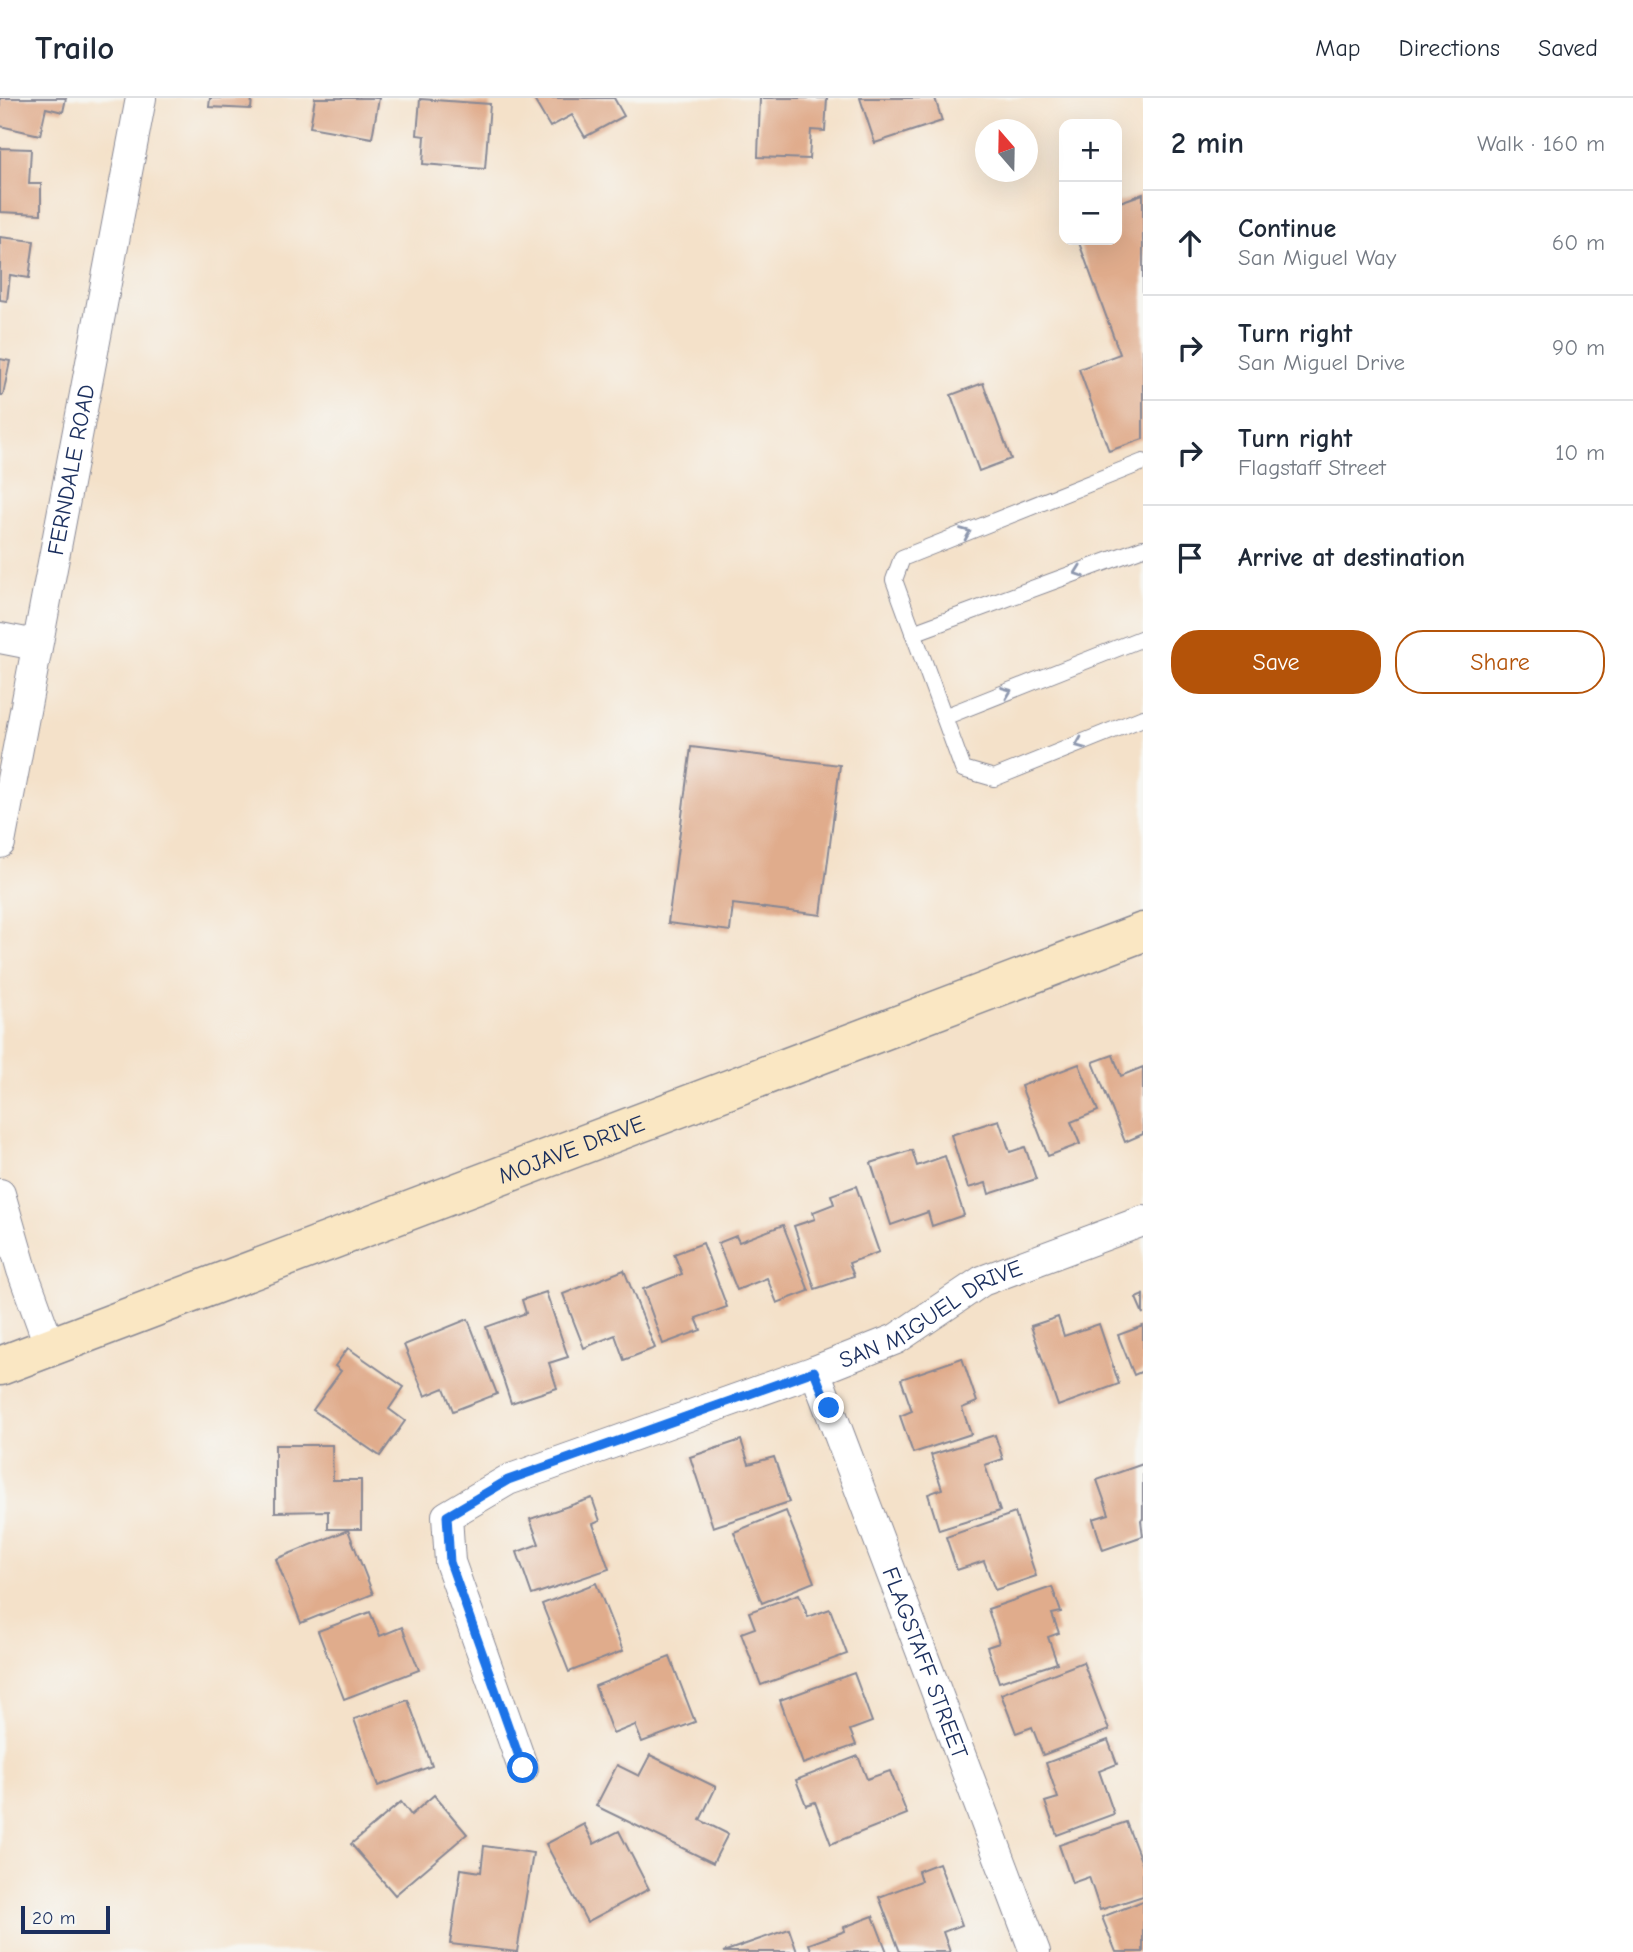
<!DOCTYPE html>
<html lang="en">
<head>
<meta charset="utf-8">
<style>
	body { margin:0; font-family:"Comic Neue",sans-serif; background:#f6f6f7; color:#1f2937 }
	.controls { position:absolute; right:21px; top:21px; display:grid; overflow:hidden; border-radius:14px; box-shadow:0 7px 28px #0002 }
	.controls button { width:63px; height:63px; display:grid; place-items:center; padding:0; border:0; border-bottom:2px solid #e0e1e3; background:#fff; color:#1f2937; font:35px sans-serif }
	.compass { position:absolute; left:975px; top:21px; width:63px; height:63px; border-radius:50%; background:#fff; box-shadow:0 7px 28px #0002; rotate:340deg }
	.scale { position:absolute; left:21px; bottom:18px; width:89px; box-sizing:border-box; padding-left:7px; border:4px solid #1b2f5e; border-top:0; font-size:19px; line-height:24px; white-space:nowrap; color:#1b2f5e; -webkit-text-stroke:5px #f6f6f2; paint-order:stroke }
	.stop { position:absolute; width:21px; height:21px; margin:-16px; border:5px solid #1a73e8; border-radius:50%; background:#fff }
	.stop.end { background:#1a73e8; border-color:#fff; box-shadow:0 2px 7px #0008 }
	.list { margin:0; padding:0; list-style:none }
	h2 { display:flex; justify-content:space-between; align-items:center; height:91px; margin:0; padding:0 28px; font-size:30px }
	h2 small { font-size:23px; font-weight:400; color:#747a83 }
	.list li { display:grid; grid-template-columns:46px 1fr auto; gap:21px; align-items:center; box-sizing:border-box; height:105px; padding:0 28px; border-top:2px solid #e0e1e3 }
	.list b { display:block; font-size:26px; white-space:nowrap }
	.list p { margin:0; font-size:23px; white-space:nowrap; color:#747a83 }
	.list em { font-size:23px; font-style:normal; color:#747a83 }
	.actions { display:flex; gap:14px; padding:21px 28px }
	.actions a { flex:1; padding:16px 0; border:2px solid #b45309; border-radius:28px; text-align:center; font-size:24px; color:#b45309 }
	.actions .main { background:#b45309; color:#fff }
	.icon { flex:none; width:38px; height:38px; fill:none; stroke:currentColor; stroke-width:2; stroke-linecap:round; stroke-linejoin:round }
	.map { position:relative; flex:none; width:1143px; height:1854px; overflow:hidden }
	header { display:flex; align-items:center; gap:42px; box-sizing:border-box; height:98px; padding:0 35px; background:#fff; border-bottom:2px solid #e0e1e3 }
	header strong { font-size:33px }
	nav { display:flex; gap:38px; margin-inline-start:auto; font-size:24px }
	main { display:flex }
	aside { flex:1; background:#fff }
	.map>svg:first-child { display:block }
	.building { fill:#e0ac8c }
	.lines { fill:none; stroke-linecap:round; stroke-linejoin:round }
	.service-casing { stroke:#888894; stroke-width:18 }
	.minor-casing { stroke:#888894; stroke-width:32 }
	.secondary-casing { stroke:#888894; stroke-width:41 }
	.service { stroke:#fff; stroke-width:16 }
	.minor { stroke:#fff; stroke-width:30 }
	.secondary { stroke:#fae7c3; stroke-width:38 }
	.oneway { stroke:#8d97ae }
	.route { stroke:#1a73e8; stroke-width:9 }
	.labels { text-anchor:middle; stroke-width:6; stroke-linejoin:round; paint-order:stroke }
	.street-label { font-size:23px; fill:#1b2f5e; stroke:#f6f6f2 }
</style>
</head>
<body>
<header>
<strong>Trailo</strong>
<nav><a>Map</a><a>Directions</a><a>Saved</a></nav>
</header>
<main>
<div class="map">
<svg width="1143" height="1854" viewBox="0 0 1143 1854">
	<rect width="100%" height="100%" fill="#f6f6f2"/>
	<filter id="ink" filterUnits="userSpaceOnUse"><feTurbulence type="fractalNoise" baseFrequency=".0143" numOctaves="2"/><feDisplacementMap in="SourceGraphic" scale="14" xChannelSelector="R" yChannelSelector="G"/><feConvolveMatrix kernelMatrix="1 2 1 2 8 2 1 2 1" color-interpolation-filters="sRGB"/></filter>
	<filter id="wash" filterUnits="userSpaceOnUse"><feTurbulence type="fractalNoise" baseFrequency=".00686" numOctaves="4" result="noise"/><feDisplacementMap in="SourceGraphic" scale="28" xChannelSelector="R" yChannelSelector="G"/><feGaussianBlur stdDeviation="1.57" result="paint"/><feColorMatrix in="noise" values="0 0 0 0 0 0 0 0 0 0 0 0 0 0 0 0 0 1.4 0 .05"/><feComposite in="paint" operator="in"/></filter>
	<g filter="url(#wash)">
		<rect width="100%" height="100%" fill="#f4e1c9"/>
		<g id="blocks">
			<g class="building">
				<polygon points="0,0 66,0 63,14 46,10 40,37 0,28"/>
				<polygon points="210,0 252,0 251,11 209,9"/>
				<polygon points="315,0 379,0 372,40 310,29"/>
				<polygon points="533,0 614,0 624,18 585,39 572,17 550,29"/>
				<polygon points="760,0 827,0 825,33 811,32 809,61 758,59"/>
				<polygon points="860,0 935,0 942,23 875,45"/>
				<polygon points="420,1 490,6 485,71 423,66 425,38 417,37"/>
				<polygon points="0,50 31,51 29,86 41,86 41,116 0,114"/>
				<polygon points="1143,96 1143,341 1109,353 1079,271 1120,256 1078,142 1117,142 1117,105"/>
				<polygon points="0,139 34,143 29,180 10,177 7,203 0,202"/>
				<polygon points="0,261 10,263 3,297 0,297"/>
				<polygon points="983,285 1011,361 979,373 951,297"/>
				<polygon points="691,649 840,667 821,817 733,806 730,833 668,825"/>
				<polygon points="1113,957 1121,978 1143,969 1143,1036 1125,1044 1093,964"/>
				<polygon points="1079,966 1098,1013 1071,1024 1080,1046 1048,1058 1021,988"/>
				<polygon points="999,1022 1010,1054 1025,1049 1036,1081 989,1096 986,1085 968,1090 951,1037"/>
				<polygon points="912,1052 917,1068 945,1058 964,1117 932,1128 928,1114 891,1127 871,1065"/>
				<polygon points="856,1088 879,1154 849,1165 854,1178 815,1191 794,1128 815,1121 813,1114 834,1106 831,1097"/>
				<polygon points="783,1127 809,1193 777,1205 767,1180 737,1192 718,1145 736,1138 739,1144"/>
				<polygon points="703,1145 727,1209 696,1220 701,1232 663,1246 643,1191 682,1176 674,1156"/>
				<polygon points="624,1172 655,1250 624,1262 615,1237 584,1250 563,1196"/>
				<polygon points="546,1194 568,1259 549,1265 557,1290 511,1305 486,1229 526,1215 522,1202"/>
				<polygon points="1143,1197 1143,1216 1136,1200"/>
				<polygon points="1058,1219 1064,1238 1099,1226 1119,1286 1058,1308 1031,1228"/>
				<polygon points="468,1221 497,1296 453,1313 444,1290 425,1298 404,1247"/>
				<polygon points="1143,1228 1143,1273 1134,1277 1118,1237"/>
				<polygon points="348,1250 404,1289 389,1311 405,1323 380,1358 313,1312 341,1273 335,1268"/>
				<polygon points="962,1260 977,1304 962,1310 971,1336 913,1355 900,1318 912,1313 901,1281"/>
				<polygon points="995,1337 1003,1361 985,1367 1000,1413 939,1432 928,1396 942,1391 931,1357"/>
				<polygon points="741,1342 749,1366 774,1359 789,1404 713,1429 690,1359"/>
				<polygon points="275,1347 332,1347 333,1382 361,1382 361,1431 328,1431 328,1413 275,1414"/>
				<polygon points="1143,1366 1143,1421 1141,1422 1143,1438 1103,1452 1093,1421 1109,1416 1097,1382"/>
				<polygon points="592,1400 600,1423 593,1426 609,1471 532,1497 517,1454 539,1446 530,1421"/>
				<polygon points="786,1413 814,1484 762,1505 734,1434"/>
				<polygon points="1015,1415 1036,1478 995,1492 984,1463 957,1472 946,1439"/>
				<polygon points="348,1432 373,1496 301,1525 276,1461"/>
				<polygon points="596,1485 623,1553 569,1574 542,1506"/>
				<polygon points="1052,1489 1061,1514 1052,1516 1059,1535 1048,1539 1057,1565 999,1584 987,1549 999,1545 988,1511"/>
				<polygon points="799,1496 808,1519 830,1511 847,1556 761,1587 741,1535 755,1530 749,1514"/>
				<polygon points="370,1514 380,1538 402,1529 419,1572 344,1601 318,1533"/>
				<polygon points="670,1559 695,1624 642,1644 635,1627 613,1636 595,1588"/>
				<polygon points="1083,1564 1109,1632 1043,1657 1032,1629 1016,1635 1001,1596"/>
				<polygon points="854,1575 872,1624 850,1632 856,1647 803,1666 780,1602"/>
				<polygon points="408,1602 432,1668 378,1688 354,1621"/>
				<polygon points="1108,1642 1117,1666 1099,1673 1114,1716 1057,1737 1045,1704 1058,1700 1046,1665"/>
				<polygon points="650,1657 716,1689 700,1722 728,1736 713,1765 596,1708 617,1667 639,1678"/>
				<polygon points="858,1658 867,1681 890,1673 907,1716 831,1746 815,1704 806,1707 796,1682"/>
				<polygon points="434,1697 467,1736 395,1797 351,1746 401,1704 411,1717"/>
				<polygon points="1126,1724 1143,1768 1143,1798 1100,1812 1089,1779 1072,1785 1059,1747"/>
				<polygon points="584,1726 594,1746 619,1733 649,1791 587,1824 546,1746"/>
				<polygon points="484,1748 533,1755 517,1854 450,1846 461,1771 481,1774"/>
				<polygon points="939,1765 962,1827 943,1834 950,1854 900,1854 879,1799 921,1783 918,1773"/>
				<polygon points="1143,1803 1143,1854 1116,1854 1102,1819"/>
				<polygon points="873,1818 887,1854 812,1854 809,1846 845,1833 844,1829"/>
				<polygon points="789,1831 797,1854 723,1854"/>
			</g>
		</g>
	</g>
	<g filter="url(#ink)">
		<use href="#blocks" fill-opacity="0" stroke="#888894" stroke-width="2"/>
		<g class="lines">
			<defs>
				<g id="service">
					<polyline points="1143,364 902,460 894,482 963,671 994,680 1143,620"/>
					<polyline points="913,535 1143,450"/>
					<polyline points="944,619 1143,540"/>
				</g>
				<g id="minor">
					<polyline points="0,540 36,547"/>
					<path id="s1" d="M0,745l141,-745"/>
					<polyline points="0,1096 22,1172 50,1249"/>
					<path id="s2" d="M815,1273l220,581"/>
					<path id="s3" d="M523,1670l-73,-206 -3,-46 61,-36 307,-109 81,-32 86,-58 161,-60"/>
				</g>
				<g id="secondary">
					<path id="s4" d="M0,1268l1143,-434"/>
				</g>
			</defs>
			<use href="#service" class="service-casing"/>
			<use href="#minor" class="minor-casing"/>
			<use href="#secondary" class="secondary-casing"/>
			<use href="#service" class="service"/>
			<use href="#minor" class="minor"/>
			<use href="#secondary" class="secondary"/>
		</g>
		<defs><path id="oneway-chevron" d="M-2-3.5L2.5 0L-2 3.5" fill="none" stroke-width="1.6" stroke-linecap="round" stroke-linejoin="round" transform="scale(1.75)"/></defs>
		<g class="oneway">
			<use href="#oneway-chevron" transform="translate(966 435) rotate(-22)"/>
			<use href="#oneway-chevron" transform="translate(1079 474) rotate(160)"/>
			<use href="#oneway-chevron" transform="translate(1007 594) rotate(-21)"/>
			<use href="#oneway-chevron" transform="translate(1080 646) rotate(158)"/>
		</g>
	</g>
	<g class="lines" filter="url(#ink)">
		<polyline class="route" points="523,1670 450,1464 447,1418 508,1382 814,1273 829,1310"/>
	</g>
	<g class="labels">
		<g class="street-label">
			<text dy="8" stroke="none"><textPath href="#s1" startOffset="380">FERNDALE ROAD</textPath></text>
			<text dy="8" stroke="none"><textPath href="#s4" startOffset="611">MOJAVE DRIVE</textPath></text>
			<text dy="8" stroke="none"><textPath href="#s3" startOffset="791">SAN MIGUEL DRIVE</textPath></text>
			<text dy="8" stroke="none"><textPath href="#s2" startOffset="312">FLAGSTAFF STREET</textPath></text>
		</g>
	</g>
</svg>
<div class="controls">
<button>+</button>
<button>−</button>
</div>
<svg class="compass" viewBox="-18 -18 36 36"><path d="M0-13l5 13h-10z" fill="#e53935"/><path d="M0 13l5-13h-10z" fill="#747a83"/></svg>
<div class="scale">20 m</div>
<div class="stop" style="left:523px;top:1670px"></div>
<div class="stop end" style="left:829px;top:1310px"></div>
</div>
<aside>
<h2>2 min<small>Walk · 160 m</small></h2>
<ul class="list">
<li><svg class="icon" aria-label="ahead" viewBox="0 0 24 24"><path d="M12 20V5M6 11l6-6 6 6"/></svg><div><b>Continue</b><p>San Miguel Way</p></div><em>60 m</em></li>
<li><svg class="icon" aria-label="right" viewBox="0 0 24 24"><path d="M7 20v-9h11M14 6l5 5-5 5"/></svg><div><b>Turn right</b><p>San Miguel Drive</p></div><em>90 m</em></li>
<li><svg class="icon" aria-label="right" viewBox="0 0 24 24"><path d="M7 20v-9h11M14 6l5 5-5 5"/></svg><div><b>Turn right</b><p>Flagstaff Street</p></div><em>10 m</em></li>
<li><svg class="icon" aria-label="arrive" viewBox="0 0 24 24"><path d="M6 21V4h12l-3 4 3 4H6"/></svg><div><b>Arrive at destination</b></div></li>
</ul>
<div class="actions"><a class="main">Save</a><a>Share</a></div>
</aside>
</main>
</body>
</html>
